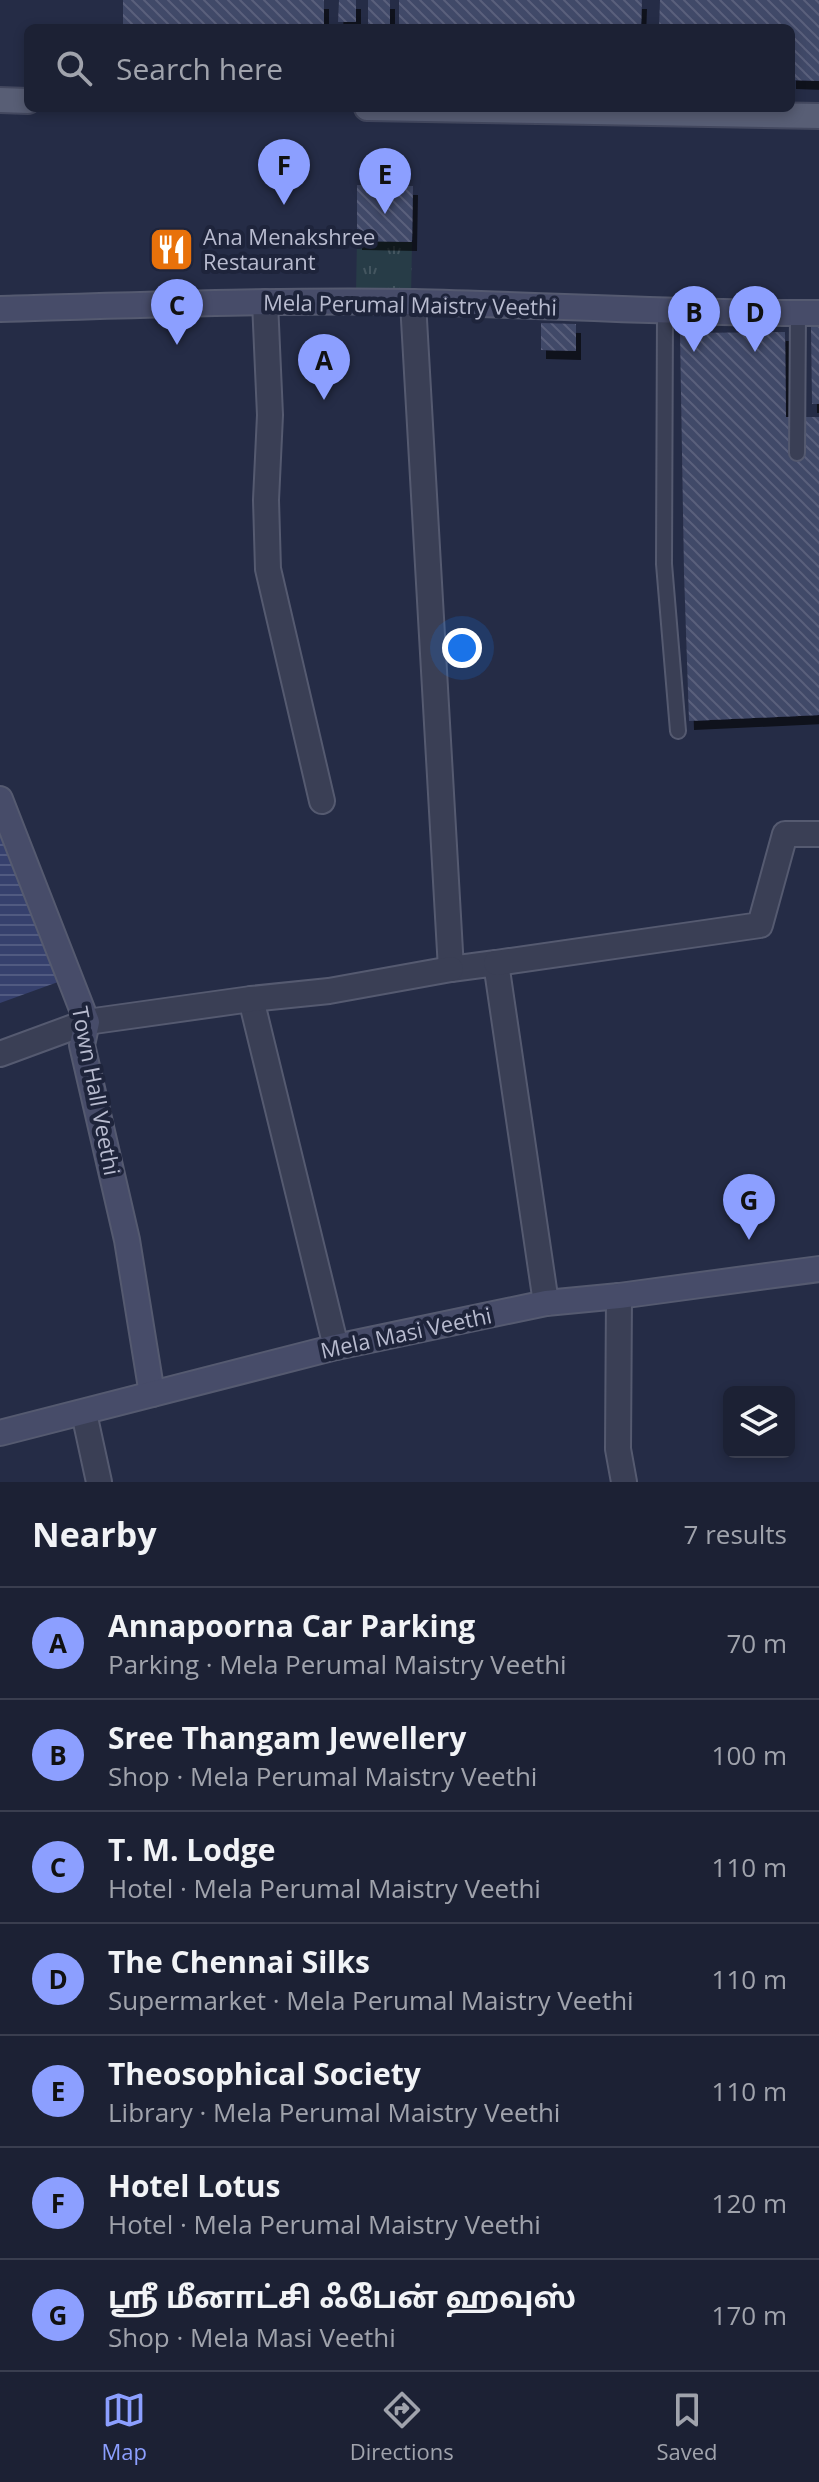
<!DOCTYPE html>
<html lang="en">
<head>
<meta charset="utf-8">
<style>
	body { margin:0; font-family:"Open Sans","Noto Sans Tamil",sans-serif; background:#25293c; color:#f1f3f6 }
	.controls { position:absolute; right:24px; bottom:24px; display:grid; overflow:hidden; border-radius:12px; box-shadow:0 4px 12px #0003 }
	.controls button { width:72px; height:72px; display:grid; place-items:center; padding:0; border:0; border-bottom:2px solid #3a3e4f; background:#1c2134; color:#f1f3f6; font:40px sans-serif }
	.you { position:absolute; left:462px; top:648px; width:28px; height:28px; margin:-20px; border:6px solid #fff; border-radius:50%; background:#1a73e8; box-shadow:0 0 0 12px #1a73e833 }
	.badge { display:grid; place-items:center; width:52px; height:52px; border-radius:50%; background:#8c9fff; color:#111; font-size:26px; font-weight:700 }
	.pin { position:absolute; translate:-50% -66px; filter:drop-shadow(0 2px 4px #0008) }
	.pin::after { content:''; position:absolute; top:42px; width:28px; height:24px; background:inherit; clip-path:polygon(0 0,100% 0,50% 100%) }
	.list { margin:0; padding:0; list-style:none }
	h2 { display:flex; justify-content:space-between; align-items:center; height:104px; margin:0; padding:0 32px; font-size:34px }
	h2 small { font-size:26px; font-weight:400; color:#a0a3ac }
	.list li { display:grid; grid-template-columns:52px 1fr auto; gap:24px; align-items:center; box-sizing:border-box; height:112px; padding:0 32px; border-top:2px solid #3a3e4f }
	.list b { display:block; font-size:30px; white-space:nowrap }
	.list p { margin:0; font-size:26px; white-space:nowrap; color:#a0a3ac }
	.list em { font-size:26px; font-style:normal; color:#a0a3ac }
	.icon { flex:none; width:44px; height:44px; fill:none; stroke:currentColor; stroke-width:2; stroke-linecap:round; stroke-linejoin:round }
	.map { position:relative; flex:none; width:819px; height:1482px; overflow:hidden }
	.search { position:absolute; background:#1c2134; box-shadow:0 4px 12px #0003; left:24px; right:24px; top:24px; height:88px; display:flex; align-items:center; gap:20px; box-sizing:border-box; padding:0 28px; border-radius:12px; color:#a0a3ac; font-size:30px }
	.sheet { height:888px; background:#1c2134 }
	nav { display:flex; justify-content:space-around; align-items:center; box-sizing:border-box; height:112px; border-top:2px solid #3a3e4f; background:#1c2134; font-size:22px; color:#a0a3ac }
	nav a { display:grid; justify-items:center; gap:4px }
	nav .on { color:#8c9fff }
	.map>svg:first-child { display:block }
	.park { fill:url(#park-tufts) }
	.water { fill:url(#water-rules) }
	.building { fill:url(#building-back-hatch); filter:url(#shadow) }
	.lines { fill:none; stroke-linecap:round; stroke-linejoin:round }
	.lane-casing { stroke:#555a70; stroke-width:18 }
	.street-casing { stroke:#555a70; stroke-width:28 }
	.secondary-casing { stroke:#555a70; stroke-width:28 }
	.primary-casing { stroke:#43485f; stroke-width:28 }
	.lane { stroke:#3a3f55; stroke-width:14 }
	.street { stroke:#3a3f55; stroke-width:24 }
	.secondary { stroke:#474c69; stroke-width:24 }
	.primary { stroke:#585e75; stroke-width:24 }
	.labels { text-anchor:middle; stroke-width:8; stroke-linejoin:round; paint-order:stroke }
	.poi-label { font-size:22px; fill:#b8bbcf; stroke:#1e243b; text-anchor:start }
	.street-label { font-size:22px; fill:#b8bbcf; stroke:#1e243b }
</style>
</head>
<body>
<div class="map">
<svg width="819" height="1482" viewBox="0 0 819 1482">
	<defs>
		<pattern id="park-tufts" width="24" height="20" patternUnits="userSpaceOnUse" patternTransform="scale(2)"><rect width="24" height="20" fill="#273c47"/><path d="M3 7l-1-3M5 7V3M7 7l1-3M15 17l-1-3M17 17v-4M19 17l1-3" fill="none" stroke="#445660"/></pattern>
		<pattern id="water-rules" width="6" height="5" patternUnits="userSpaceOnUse" patternTransform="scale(2)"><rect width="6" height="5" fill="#36406d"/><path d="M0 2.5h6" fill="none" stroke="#515a81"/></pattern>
		<pattern id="building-back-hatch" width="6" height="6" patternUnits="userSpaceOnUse" patternTransform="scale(2)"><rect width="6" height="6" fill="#414867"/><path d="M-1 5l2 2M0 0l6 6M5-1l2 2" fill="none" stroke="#5a607c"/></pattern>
		<filter id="shadow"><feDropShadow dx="5" dy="9" stdDeviation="0" flood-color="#0009"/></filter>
	</defs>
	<rect width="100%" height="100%" fill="#252c46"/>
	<polygon class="park" points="357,241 412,242 411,296 356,295"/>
	<polygon class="water" points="0,825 58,982 0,1003"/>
	<g class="building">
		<rect x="123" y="0" width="201" height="28"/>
		<polygon points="339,0 356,0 356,22 338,22"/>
		<rect x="368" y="0" width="22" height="28"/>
		<polygon points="399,0 642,0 641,28 399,28"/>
		<polygon points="660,0 819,0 819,81 791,80 791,28 659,28"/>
		<polygon points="357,185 413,186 412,242 357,241"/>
		<polygon points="541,323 576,324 576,351 541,350"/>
		<polygon points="811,327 819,327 819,404 812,404"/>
		<polygon points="785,332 786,417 819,417 819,715 689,721 684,573 680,333"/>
	</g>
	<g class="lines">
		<defs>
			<g id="lane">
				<polyline points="665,311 664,564 678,731"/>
				<polyline points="797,453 798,312"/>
			</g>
			<g id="street">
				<polyline points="265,302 270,415 266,500 268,569 322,801"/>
				<polyline points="413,302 451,969 496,963 546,1303"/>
				<polyline points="496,963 760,925 785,834 819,834"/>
				<polyline points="251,999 336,1347"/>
				<polyline points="0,1054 87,1022 251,999 329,991 451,969"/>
				<polyline points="619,1296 618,1449 624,1482"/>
				<polyline points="84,1413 99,1482"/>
			</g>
			<g id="secondary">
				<path d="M0,309c137,-4 275,-9 413,-7 135,3 270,12 406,11"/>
				<polyline points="0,799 87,1022 82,1045 127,1240 152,1394"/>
				<polyline points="0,1433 336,1347 546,1303 619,1296 819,1269"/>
			</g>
			<g id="primary">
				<polyline points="0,100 28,101"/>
				<polyline points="367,108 819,116"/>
			</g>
		</defs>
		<use href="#lane" class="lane-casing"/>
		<use href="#street" class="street-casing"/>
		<use href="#secondary" class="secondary-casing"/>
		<use href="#primary" class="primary-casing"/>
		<use href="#lane" class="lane"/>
		<use href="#street" class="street"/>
		<use href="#secondary" class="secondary"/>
		<use href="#primary" class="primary"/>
	</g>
	<defs>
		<symbol id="restaurant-square" viewBox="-11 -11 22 22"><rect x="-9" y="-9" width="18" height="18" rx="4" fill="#e8710a" stroke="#1e243b"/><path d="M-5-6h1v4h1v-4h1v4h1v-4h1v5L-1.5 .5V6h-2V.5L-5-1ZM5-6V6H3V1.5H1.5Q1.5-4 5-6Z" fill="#fff"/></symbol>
	</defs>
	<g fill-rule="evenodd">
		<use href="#restaurant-square" x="146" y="224" width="51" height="51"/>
	</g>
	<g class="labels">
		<g class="poi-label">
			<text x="203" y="245">Ana Menakshree<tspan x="203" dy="25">Restaurant</tspan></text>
		</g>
		<g class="street-label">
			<text transform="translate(410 305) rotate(1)" y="8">Mela Perumal Maistry Veethi</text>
			<text transform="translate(96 1091) rotate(79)" y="8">Town Hall Veethi</text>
			<text transform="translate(406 1333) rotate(-12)" y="8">Mela Masi Veethi</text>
		</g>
	</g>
</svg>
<div class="controls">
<button><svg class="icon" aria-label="layers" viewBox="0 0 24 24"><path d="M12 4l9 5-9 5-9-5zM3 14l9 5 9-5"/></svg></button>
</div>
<div class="you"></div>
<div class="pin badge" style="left:324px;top:400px">A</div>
<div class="pin badge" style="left:694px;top:352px">B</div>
<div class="pin badge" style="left:177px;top:345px">C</div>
<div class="pin badge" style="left:755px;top:352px">D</div>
<div class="pin badge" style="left:385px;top:214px">E</div>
<div class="pin badge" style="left:284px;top:205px">F</div>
<div class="pin badge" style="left:749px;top:1240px">G</div>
<div class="search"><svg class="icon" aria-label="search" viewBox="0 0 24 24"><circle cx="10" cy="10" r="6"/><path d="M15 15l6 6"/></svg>Search here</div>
</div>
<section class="sheet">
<h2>Nearby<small>7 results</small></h2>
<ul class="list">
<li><span class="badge">A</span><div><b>Annapoorna Car Parking</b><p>Parking · Mela Perumal Maistry Veethi</p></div><em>70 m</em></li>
<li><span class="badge">B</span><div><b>Sree Thangam Jewellery</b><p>Shop · Mela Perumal Maistry Veethi</p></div><em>100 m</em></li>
<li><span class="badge">C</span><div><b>T. M. Lodge</b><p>Hotel · Mela Perumal Maistry Veethi</p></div><em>110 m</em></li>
<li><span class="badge">D</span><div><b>The Chennai Silks</b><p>Supermarket · Mela Perumal Maistry Veethi</p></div><em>110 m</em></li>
<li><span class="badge">E</span><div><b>Theosophical Society</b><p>Library · Mela Perumal Maistry Veethi</p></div><em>110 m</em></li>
<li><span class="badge">F</span><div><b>Hotel Lotus</b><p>Hotel · Mela Perumal Maistry Veethi</p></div><em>120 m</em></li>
<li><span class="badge">G</span><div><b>ஶ்ரீ மீனாட்சி ஃபேன் ஹவுஸ்</b><p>Shop · Mela Masi Veethi</p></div><em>170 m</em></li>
</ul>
</section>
<nav>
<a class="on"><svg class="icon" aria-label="map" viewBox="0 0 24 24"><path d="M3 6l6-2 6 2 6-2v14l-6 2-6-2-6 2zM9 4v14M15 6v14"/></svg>Map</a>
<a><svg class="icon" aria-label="directions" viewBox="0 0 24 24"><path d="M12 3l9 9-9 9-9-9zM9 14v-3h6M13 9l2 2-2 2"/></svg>Directions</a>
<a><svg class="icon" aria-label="saved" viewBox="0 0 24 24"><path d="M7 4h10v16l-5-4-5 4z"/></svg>Saved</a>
</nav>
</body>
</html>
